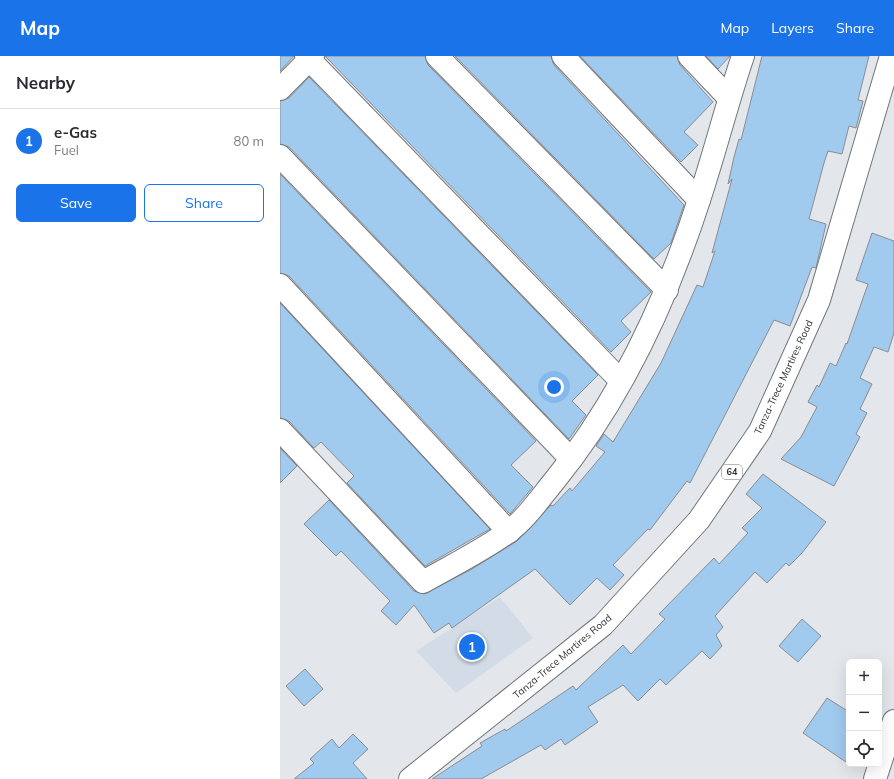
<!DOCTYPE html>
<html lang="en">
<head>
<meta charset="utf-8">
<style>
	body { margin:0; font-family:Mulish,sans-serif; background:#f7f7f7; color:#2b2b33 }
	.controls { position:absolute; right:12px; bottom:12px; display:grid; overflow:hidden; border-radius:6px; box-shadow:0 4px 16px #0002 }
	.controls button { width:36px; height:36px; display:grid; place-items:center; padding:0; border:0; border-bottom:1px solid #e1e1e2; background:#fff; color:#2b2b33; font:20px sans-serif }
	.you { position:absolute; left:274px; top:331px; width:14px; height:14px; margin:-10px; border:3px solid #fff; border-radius:50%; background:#1a73e8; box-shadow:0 0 0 6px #1a73e833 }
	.badge { display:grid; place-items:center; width:26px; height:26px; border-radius:50%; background:#1a73e8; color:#fff; font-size:13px; font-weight:700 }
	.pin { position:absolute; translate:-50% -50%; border:2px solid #fff; box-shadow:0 1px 4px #0006 }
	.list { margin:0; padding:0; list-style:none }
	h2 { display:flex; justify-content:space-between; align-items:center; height:52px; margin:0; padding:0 16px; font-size:17px }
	h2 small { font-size:13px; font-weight:400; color:#7c7c81 }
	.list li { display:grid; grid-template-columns:26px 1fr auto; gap:12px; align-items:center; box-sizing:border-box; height:64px; padding:0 16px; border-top:1px solid #e1e1e2 }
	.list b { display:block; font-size:15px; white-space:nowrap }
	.list p { margin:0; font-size:13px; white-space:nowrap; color:#7c7c81 }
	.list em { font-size:13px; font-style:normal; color:#7c7c81 }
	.actions { display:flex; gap:8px; padding:12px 16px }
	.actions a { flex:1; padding:9px 0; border:1px solid #1a73e8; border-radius:6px; text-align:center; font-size:14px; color:#1a73e8 }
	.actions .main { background:#1a73e8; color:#fff }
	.icon { flex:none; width:22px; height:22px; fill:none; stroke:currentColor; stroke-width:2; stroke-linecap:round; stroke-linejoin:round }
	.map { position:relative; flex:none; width:614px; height:723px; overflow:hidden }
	header { display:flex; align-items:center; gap:24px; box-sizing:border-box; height:56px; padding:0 20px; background:#1a73e8; color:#fff }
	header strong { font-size:19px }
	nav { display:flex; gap:22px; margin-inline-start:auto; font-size:14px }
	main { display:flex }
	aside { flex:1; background:#fff }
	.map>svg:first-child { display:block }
	.built { fill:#d3dce6 }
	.building { fill:#a1caef; stroke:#898d91 }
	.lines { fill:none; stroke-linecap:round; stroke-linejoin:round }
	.street-casing { stroke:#72767a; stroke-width:24 }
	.secondary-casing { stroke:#72767a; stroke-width:24 }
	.primary-casing { stroke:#72767a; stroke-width:24 }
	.street { stroke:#fff; stroke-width:22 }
	.secondary { stroke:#fff; stroke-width:22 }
	.primary { stroke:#fff; stroke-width:22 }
	.labels { text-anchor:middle; stroke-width:3; stroke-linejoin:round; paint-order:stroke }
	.shield { fill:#fff; stroke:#6d6f70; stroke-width:1 }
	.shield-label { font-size:9px; font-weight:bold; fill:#2f3132 }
	.street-label { font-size:10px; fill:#2f3132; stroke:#fff }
</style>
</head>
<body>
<header>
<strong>Map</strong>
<nav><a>Map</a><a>Layers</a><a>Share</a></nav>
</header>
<main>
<aside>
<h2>Nearby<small></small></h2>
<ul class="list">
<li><span class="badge">1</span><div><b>e-Gas</b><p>Fuel</p></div><em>80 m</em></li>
</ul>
<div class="actions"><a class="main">Save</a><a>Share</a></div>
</aside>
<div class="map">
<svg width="614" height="723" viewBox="0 0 614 723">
	<rect width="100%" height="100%" fill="#e3e7ec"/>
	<polygon class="built" points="220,541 253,582 176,637 136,595"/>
	<g class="building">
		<polygon points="0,0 14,0 0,15"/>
		<polygon points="45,0 145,0 148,9 371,236 341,265 351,276 331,296"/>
		<polygon points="175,0 271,0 274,9 404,149 391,187 374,203"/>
		<polygon points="300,0 397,0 400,9 433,46 404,76 418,89 401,106"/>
		<polygon points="426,0 450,0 438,13"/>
		<polygon points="482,0 589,0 578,44 583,45 576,72 569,70 562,98 548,95 544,107 529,163 546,168 536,212 532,211 510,270 494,264 410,427 407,425 370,474 368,473 333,509 344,519 330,534 317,522 290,549 255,513 172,572 169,567 154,577 134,549 116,569 101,555 110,545 61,495 56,500 24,468 49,444 134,535 144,538 192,513 237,485 271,449 273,450 290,432 292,435 325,396 316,390 324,378 333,386 381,307 417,229 423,231 435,195 432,197 452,123 448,128 454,101 459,83 461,84"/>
		<polygon points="29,21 318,319 292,345 306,359 289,383 9,91 0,88 0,45 9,42"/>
		<polygon points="0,118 256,385 231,409 253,431 230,458 9,220 0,217"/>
		<polygon points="592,177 614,185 614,277 608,296 594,291 580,322 592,328 580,353 587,357 576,378 580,381 554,430 501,403 521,381 537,351 528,346 537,329 539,331 550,307 556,310 566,287 567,288 588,228 576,224"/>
		<polygon points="0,247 210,473 145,510 67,427 74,420 41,386 34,392 9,365 0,362"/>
		<polygon points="0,392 17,410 0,427"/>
		<polygon points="483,418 546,466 522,497 509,510 506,507 487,527 475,516 435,560 443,571 436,579 442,590 430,603 422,595 386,629 380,623 358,645 343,629 308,651 318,666 285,689 281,683 265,694 261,689 201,723 152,723 202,690 200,687 225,673 226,675 293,630 296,634 343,589 351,598 385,563 379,558 434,502 439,508 468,477 462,472 482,452 466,438"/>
		<polygon points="522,563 541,580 518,606 499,590"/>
		<polygon points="25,613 43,633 24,650 6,630"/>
		<polygon points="547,642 569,656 569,708 523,677"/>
		<polygon points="73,678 88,693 73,707 87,723 14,723 34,707 30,703 52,683 59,692"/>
	</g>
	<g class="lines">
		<defs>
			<g id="street">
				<polyline points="26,0 341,325"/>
				<polyline points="157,0 387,234"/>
				<polyline points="283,0 419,144"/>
				<polyline points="409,0 449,42"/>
				<polyline points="0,33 33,0"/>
				<polyline points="0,100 291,403"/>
				<polyline points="0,229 229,476"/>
				<path d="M0,374l143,152c28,-16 59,-31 85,-50 18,-13 33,-35 47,-52 66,-81 112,-181 144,-280 16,-48 28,-97 44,-144"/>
			</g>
			<polyline id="secondary" points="595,723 614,665"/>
			<polyline id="primary" points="130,723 323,569 419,464 480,375 539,244 611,0"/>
		</defs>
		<use href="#street" class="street-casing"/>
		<use href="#secondary" class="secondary-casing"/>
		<use href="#primary" class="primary-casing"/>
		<use href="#street" class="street"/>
		<use href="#secondary" class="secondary"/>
		<use href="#primary" class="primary"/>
	</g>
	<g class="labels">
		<rect class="shield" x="442" y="409" width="20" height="14" rx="3"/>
		<g class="shield-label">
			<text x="452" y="419">64</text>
		</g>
		<g class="street-label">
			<text transform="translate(503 321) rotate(-65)" y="4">Tanza-Trece Martires Road</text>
			<text transform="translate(282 600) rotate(-40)" y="4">Tanza-Trece Martires Road</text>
		</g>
	</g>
</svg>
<div class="controls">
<button>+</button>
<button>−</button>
<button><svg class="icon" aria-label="locate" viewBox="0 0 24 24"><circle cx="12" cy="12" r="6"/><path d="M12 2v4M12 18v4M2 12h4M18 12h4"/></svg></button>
</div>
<div class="you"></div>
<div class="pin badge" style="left:192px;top:591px">1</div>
</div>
</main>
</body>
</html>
